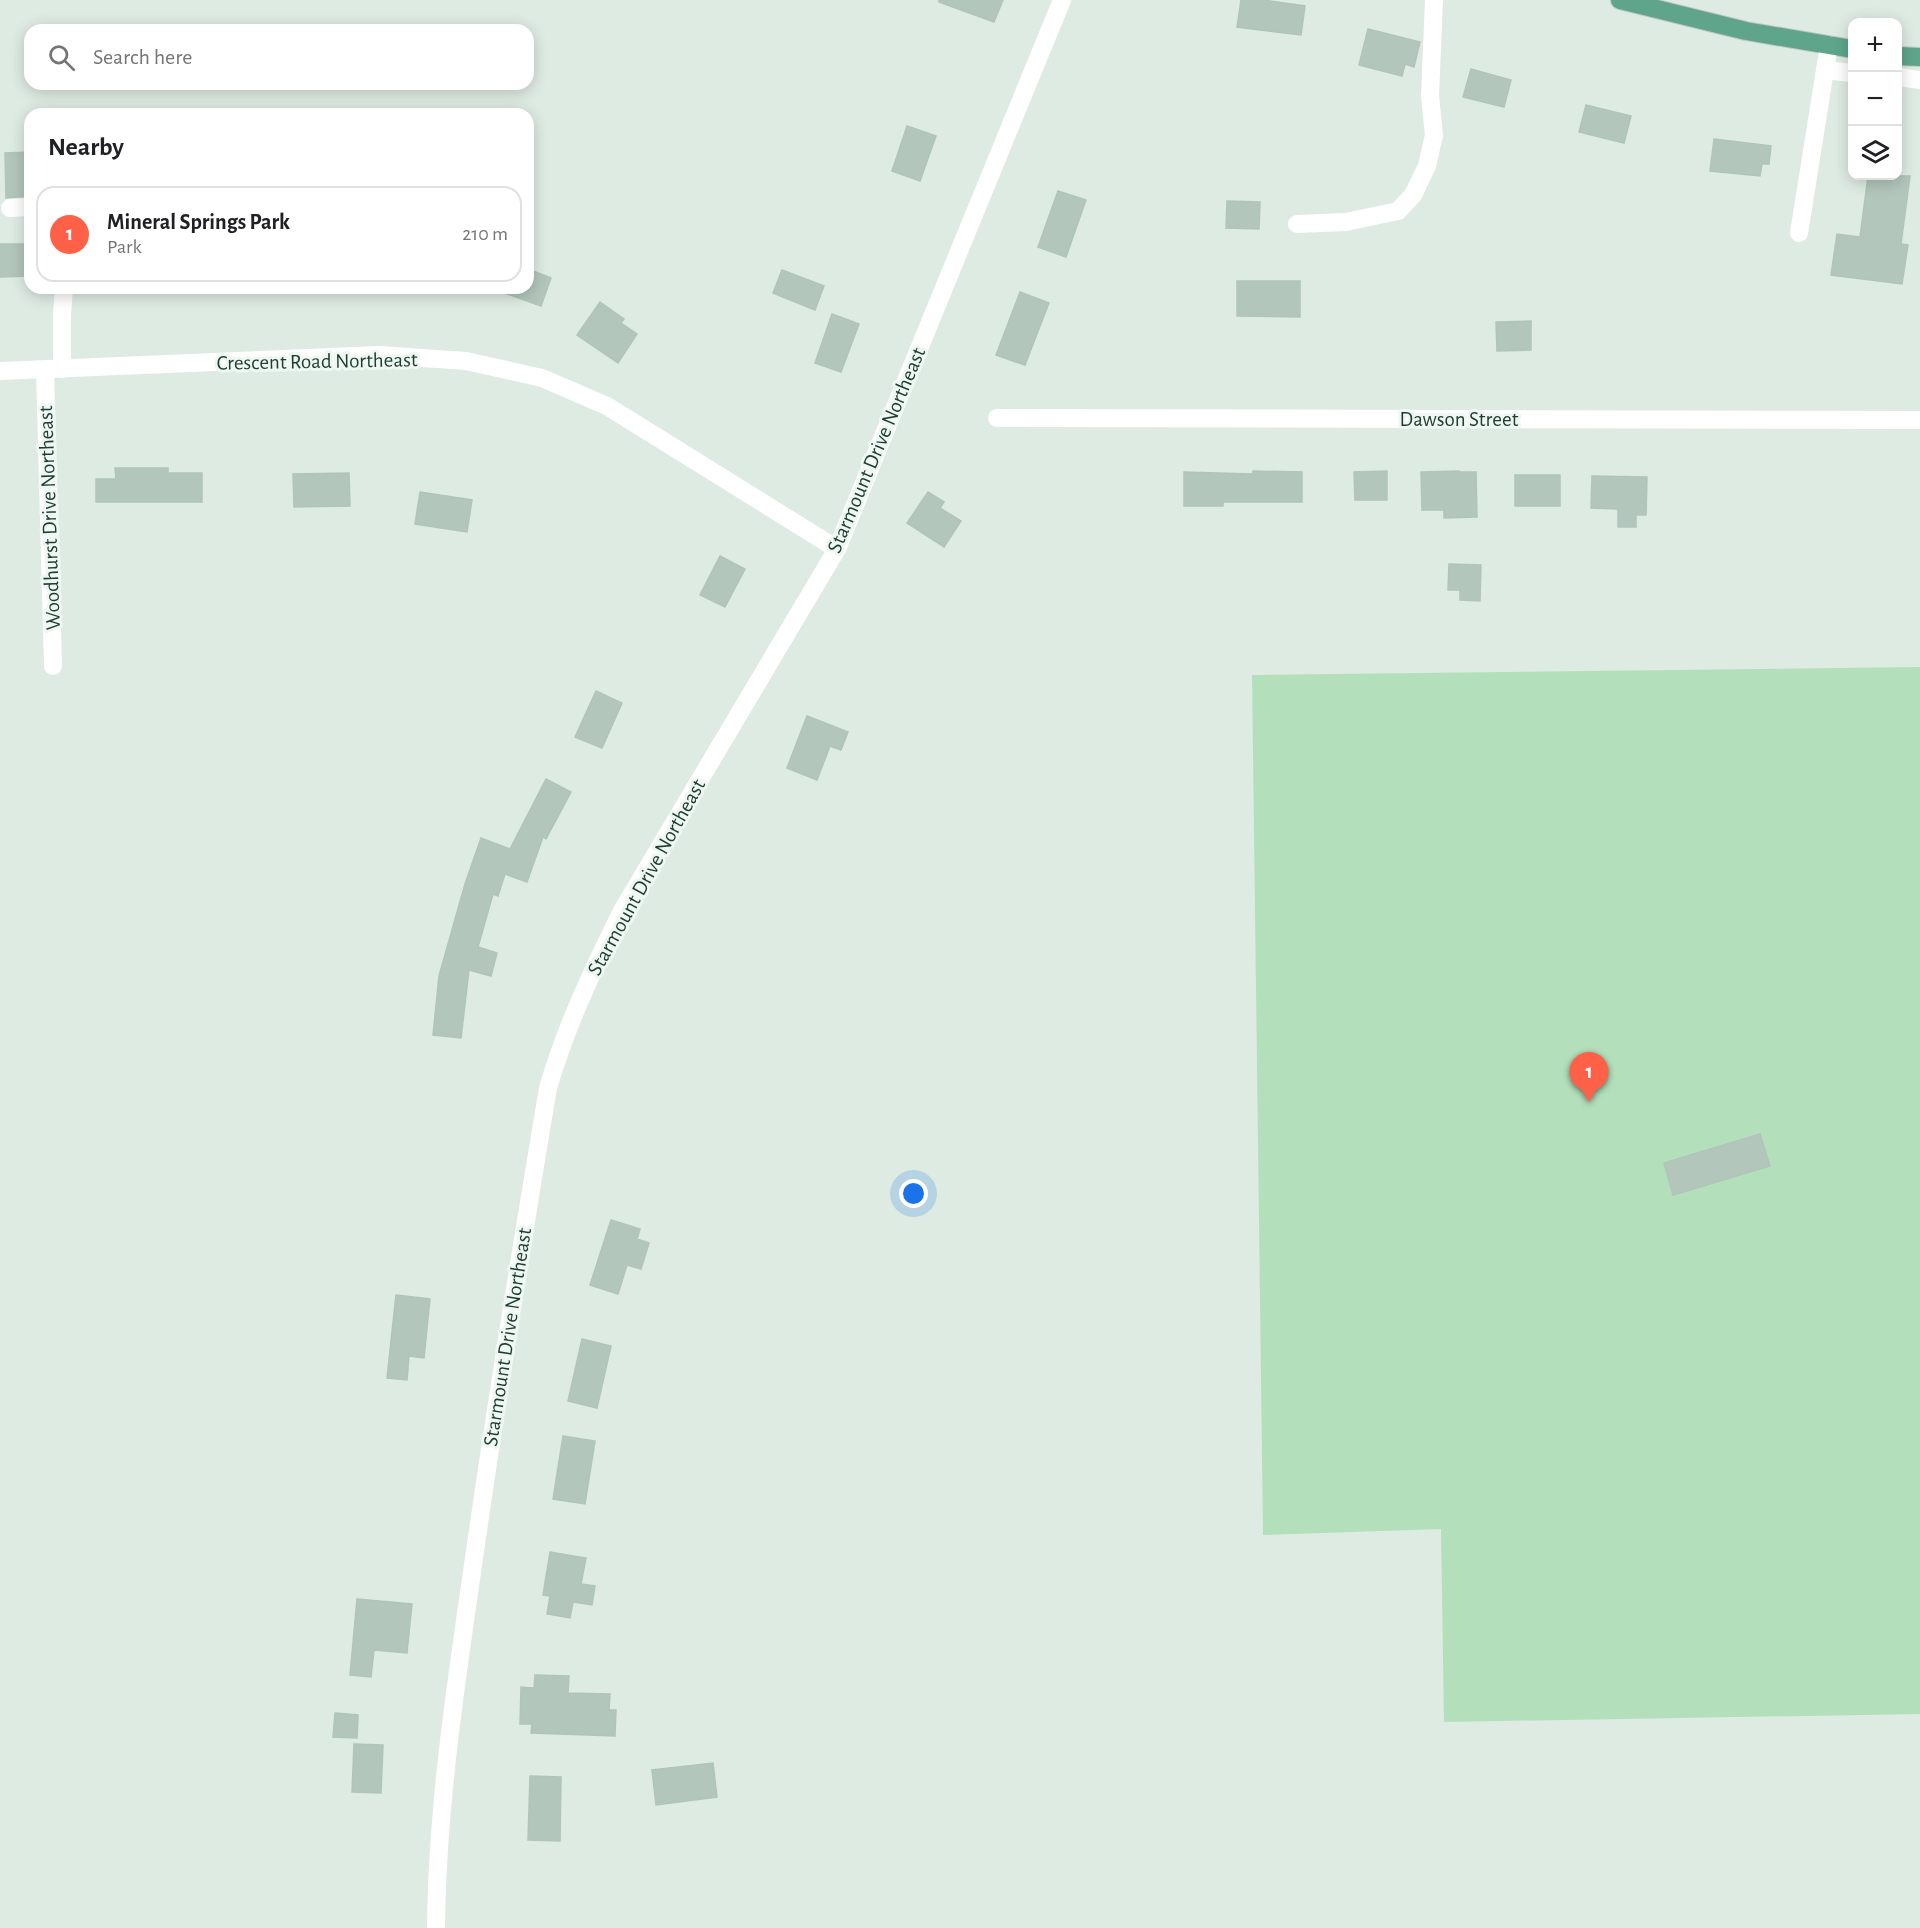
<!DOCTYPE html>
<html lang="en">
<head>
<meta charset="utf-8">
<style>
	body { margin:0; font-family:"Alegreya Sans",sans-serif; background:#f6f6f6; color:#202124 }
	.controls { position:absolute; right:18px; top:18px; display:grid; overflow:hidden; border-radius:12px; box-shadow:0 3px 15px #0003 }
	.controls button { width:54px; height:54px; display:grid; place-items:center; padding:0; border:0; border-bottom:2px solid #e0e0e0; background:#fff; color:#202124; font:30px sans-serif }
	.you { position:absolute; left:914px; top:1194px; width:21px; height:21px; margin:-15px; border:4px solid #fff; border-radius:50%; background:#1a73e8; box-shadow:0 0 0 9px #1a73e833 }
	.badge { display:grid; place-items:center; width:39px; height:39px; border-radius:50%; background:#fe6048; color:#fff; font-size:20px; font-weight:700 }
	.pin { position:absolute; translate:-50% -50px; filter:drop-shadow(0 2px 3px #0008) }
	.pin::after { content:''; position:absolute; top:32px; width:21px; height:18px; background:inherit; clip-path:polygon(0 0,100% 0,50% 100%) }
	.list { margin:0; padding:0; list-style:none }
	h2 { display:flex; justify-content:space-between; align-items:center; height:78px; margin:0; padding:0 24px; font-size:26px }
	h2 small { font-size:20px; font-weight:400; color:#757577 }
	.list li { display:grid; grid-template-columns:39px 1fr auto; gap:18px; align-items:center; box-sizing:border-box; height:96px; margin:0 12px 12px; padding:0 12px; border:2px solid #e0e0e0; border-radius:18px }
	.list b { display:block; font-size:22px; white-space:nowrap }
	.list p { margin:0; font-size:20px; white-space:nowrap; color:#757577 }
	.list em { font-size:20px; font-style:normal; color:#757577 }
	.icon { flex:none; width:33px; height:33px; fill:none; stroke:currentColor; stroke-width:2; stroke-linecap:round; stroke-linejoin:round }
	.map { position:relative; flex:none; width:1920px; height:1928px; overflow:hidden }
	.search { position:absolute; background:#fff; box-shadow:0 3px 15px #0003; left:24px; top:24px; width:510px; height:66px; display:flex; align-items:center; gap:15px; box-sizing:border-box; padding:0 21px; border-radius:18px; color:#757577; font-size:22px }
	.panel { position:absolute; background:#fff; box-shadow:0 3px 15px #0003; left:24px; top:108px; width:510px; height:186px; border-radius:18px }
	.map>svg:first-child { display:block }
	.green { fill:#b4dfbb }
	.building { fill:#b3c6bc; stroke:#b0c5ba; stroke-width:1.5 }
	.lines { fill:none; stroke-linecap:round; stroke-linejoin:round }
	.major-casing { stroke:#c0c8c5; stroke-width:20 }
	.minor { stroke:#fff; stroke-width:18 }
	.major { stroke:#5ea58b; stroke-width:18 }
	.labels { text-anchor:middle; stroke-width:6; stroke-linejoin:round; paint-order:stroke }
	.street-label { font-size:21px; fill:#1e3c30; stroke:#eef7f2 }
</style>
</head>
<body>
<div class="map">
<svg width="1920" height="1928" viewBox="0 0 1920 1928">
	<rect width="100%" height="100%" fill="#deebe3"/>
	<polygon class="green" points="1920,667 1920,1714 1444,1722 1441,1529 1263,1535 1252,675"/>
	<g class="building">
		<polygon points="939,0 1003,0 994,22 939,2"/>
		<polygon points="1241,0 1263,0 1305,6 1301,35 1237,27"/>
		<polygon points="1368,29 1420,42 1414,67 1405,64 1402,76 1359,65"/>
		<polygon points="1471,69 1511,80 1504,107 1463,97"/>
		<polygon points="1586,105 1631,116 1624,143 1579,132"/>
		<polygon points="907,126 936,136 920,181 892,171"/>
		<polygon points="1714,139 1771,146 1769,164 1762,164 1760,176 1710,171"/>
		<polygon points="30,152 30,196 6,198 5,153"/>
		<polygon points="1868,176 1910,176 1901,244 1908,245 1902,284 1831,275 1837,234 1860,237"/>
		<polygon points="1058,191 1086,200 1066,257 1038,247"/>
		<polygon points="1227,201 1260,202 1259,229 1226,228"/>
		<polygon points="0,244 30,244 30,276 0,277"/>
		<polygon points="528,269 551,278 541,306 496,290 496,288 528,288"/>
		<polygon points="782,270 824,286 815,310 773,293"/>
		<polygon points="1237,281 1300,281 1300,317 1237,316"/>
		<polygon points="1020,292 1049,303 1025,365 996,355"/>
		<polygon points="600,302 624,319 621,323 637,334 618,363 577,335"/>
		<polygon points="832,314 859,324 841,372 815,363"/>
		<polygon points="1531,321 1531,350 1497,351 1496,322"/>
		<polygon points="115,468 168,468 168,473 202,473 202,502 96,502 96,479 116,479"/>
		<polygon points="1253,471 1302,472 1302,502 1223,502 1223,506 1184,506 1184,472 1253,474"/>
		<polygon points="1387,471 1387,500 1355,500 1354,472"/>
		<polygon points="1459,471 1459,472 1476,472 1477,517 1444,518 1444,510 1422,510 1421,472"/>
		<polygon points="349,473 350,506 294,507 293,474"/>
		<rect x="1515" y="475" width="45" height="31"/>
		<polygon points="1592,476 1647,477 1646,515 1636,515 1636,527 1618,527 1618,509 1591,508"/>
		<polygon points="420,492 472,500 467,532 415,524"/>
		<polygon points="928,492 944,502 940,508 961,521 944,547 907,523"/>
		<polygon points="720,556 745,569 725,607 700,595"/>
		<polygon points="1449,564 1481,565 1480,601 1460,600 1460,590 1448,590"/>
		<polygon points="596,691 622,703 602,748 575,737"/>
		<polygon points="807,716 848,732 841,750 830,746 817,780 787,768"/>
		<polygon points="546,779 571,792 546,839 543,837 527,882 505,874 498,896 493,894 478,947 497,953 491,976 469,970 461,1038 433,1035 439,976 465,884 481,838 510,849"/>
		<polygon points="1760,1134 1770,1166 1673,1195 1664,1163"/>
		<polygon points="611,1220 640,1229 637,1239 649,1243 641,1269 627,1265 618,1294 590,1285"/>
		<polygon points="396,1295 430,1299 424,1358 409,1356 407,1380 387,1378"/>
		<polygon points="582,1339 611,1346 597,1408 568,1401"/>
		<polygon points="563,1436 595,1441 585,1504 553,1499"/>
		<polygon points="550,1552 586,1558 581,1584 595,1586 592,1605 573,1602 570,1618 547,1614 550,1596 543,1595"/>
		<polygon points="357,1599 412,1604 407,1653 374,1650 371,1677 350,1675"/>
		<polygon points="535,1675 569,1676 568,1693 610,1694 609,1710 616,1710 615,1736 531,1733 532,1724 520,1724 521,1687 534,1688"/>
		<polygon points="335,1713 358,1715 357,1738 333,1737"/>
		<polygon points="354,1744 383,1745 381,1793 352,1792"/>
		<polygon points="713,1763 717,1797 656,1805 652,1770"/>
		<polygon points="530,1776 561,1777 560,1841 528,1840"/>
	</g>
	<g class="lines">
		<defs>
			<g id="major">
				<polyline points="1620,0 1746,31 1852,49"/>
				<polyline points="1898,56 1920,57"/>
			</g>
		</defs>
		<use href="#major" class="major-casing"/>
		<g class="minor">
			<polyline points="1829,45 1825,70 1852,73"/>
			<polyline points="1898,77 1920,80"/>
			<polyline points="10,208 30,207"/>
			<polyline points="1297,224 1346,222 1398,211 1413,195 1427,166 1434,135 1430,96 1434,0"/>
			<polyline points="1799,233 1825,70"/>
			<polyline points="62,369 62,314 64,288"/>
			<polyline points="45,370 53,666"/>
			<polyline points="0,371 379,355 466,361 542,378 607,406 837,549"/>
			<polyline points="997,418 1920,420"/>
			<path d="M436,1928c1,-119 19,-238 36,-356 23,-162 49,-323 76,-484 18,-62 46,-121 75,-179l214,-360 225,-549"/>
		</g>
		<use href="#major" class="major"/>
	</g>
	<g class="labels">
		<g class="street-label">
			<text transform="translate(317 361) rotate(-1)" y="7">Crescent Road Northeast</text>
			<text x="1459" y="426">Dawson Street</text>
			<text transform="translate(876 450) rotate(-67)" y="7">Starmount Drive Northeast</text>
			<text transform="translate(49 518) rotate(-92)" y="7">Woodhurst Drive Northeast</text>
			<text transform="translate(646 877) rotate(-61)" y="7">Starmount Drive Northeast</text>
			<text transform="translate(507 1337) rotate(-81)" y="7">Starmount Drive Northeast</text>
		</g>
	</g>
</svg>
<div class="controls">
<button>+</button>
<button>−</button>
<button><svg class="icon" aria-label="layers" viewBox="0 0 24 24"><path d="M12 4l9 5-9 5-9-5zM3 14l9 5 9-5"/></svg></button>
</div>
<div class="you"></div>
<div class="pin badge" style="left:1589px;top:1102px">1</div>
<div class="search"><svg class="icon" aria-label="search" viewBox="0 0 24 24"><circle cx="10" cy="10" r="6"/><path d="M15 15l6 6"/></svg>Search here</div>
<section class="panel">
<h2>Nearby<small></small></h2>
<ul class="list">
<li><span class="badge">1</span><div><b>Mineral Springs Park</b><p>Park</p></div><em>210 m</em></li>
</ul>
</section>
</div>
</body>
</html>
